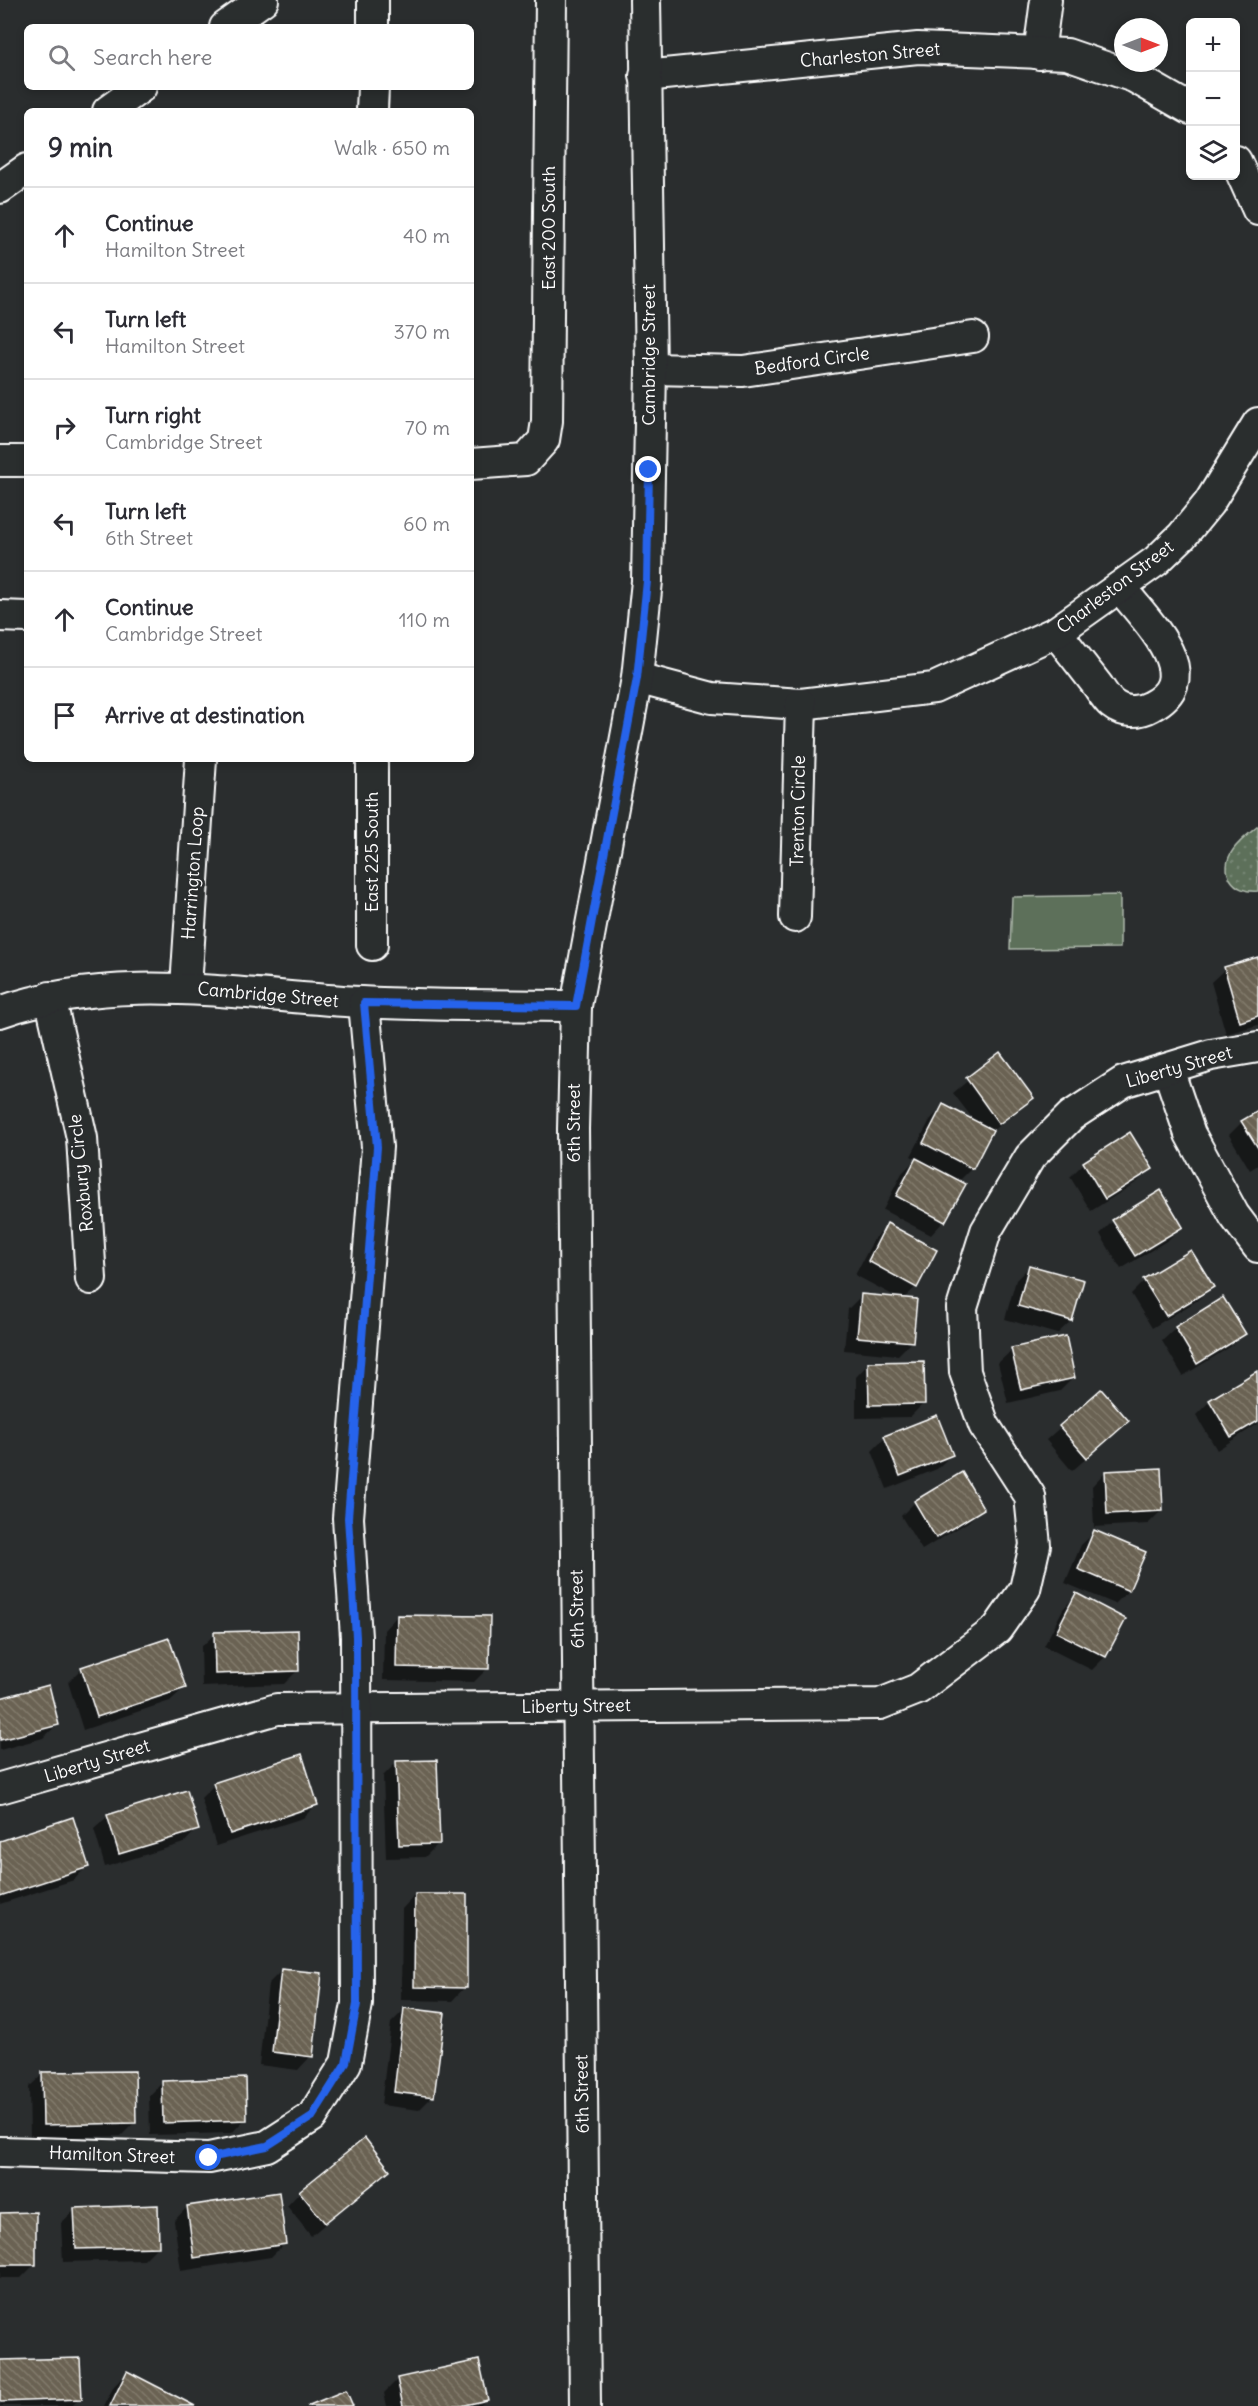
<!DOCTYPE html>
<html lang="en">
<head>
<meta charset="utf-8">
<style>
	body { margin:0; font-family:Delius,sans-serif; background:#f7f7f7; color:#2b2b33 }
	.controls { position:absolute; right:18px; top:18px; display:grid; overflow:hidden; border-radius:9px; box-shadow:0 3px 9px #0003 }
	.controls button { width:54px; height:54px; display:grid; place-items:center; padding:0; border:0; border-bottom:2px solid #e1e1e2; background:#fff; color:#2b2b33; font:30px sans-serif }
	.compass { position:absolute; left:1114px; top:18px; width:54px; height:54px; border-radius:50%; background:#fff; box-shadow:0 3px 9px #0003; rotate:90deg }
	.stop { position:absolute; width:18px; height:18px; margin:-14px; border:4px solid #2563eb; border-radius:50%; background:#fff }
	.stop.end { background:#2563eb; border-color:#fff; box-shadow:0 2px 6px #0008 }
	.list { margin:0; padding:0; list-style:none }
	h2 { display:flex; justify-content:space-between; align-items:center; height:78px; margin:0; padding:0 24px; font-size:26px }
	h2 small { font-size:20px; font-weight:400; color:#7c7c81 }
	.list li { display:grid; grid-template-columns:39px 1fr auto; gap:18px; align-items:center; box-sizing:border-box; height:96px; padding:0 24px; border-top:2px solid #e1e1e2 }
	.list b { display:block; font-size:22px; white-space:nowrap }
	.list p { margin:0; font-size:20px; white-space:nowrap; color:#7c7c81 }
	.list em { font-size:20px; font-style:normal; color:#7c7c81 }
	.icon { flex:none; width:33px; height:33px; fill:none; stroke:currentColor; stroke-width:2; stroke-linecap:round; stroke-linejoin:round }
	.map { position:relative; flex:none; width:1258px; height:2406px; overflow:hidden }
	.search { position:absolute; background:#fff; box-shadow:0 3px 9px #0003; left:24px; top:24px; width:450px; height:66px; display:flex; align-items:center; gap:15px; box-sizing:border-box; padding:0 21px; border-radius:9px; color:#7c7c81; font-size:22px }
	.panel { position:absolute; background:#fff; box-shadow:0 3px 9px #0003; left:24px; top:108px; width:450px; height:654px; border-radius:9px }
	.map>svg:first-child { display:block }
	.grass { fill:#5d705a; stroke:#aeb8ac; stroke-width:1.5 }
	.park { fill:url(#park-dots); stroke:#aeb8ac; stroke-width:1.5 }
	.shadow { fill:#0007 }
	.building { fill:url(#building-back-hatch); stroke:#fff; stroke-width:1.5 }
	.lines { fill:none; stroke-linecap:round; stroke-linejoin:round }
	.minor-casing { stroke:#fff; stroke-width:34 }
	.minor { stroke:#2a2d2e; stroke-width:30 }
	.route { stroke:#2563eb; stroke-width:8 }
	.labels { text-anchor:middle; stroke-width:5; stroke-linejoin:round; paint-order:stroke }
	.street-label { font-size:18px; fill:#fff; stroke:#2a2d2e }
</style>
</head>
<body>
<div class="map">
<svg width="1258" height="2406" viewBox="0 0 1258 2406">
	<defs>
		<pattern id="park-dots" width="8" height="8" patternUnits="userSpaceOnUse" patternTransform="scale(1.5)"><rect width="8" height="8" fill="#5d705a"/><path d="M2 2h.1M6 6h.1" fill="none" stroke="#758573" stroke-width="1.8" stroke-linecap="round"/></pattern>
		<pattern id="building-back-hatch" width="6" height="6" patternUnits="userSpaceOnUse" patternTransform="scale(1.5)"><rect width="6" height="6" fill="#6b6252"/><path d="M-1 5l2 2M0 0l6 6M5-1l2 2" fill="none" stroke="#817a6c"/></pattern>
	</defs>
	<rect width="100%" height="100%" fill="#2a2d2e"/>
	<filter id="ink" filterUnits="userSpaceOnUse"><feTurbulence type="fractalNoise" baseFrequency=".0167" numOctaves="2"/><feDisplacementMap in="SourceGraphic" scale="12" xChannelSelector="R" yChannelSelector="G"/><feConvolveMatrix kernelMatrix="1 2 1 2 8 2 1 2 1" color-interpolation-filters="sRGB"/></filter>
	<g filter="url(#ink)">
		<polygon class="grass" points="1120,895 1120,948 1010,949 1012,897"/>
		<path class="park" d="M1258,826v65c-25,3 -40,-20 -25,-41 6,-9 17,-17 25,-24z"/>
		<g class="shadow">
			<polygon points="1258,959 1258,1025 1226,1034 1211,982 1225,969"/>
			<polygon points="1000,1054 1032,1098 991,1132 972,1168 958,1182 944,1221 931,1235 883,1210 902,1173 916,1159 911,1156 930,1120 943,1106 976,1123 953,1093"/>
			<polygon points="1258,1112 1258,1165 1250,1170 1229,1135 1242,1122"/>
			<polygon points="1130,1134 1151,1169 1137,1182 1091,1211 1070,1177 1084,1163"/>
			<polygon points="1113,1221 1181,1227 1168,1240 1121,1269 1100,1234"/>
			<polygon points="888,1225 916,1287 903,1299 912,1341 898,1355 844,1350 848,1309 861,1296 900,1299 855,1275 874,1239"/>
			<polygon points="1030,1266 1071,1321 1057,1334 1005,1319 1016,1280"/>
			<polygon points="1144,1281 1212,1286 1198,1300 1152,1328 1131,1294"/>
			<polygon points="1176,1328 1244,1334 1230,1347 1183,1376 1162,1341"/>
			<polygon points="1012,1350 1074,1377 1060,1391 1008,1403 998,1363"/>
			<polygon points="869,1363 924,1403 910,1417 856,1418 856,1377"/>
			<polygon points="1256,1373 1258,1424 1217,1450 1196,1415 1210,1401"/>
			<polygon points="1101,1391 1114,1434 1072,1471 1046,1440"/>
			<polygon points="885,1438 951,1455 937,1469 887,1489 872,1451"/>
			<polygon points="1105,1472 1162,1510 1148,1524 1094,1527 1092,1486"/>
			<polygon points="961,1474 982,1509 968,1522 922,1550 901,1516 915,1502"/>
			<polygon points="1095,1532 1128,1591 1115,1604 1065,1583 1081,1545"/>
			<polygon points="1076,1595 1105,1657 1092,1670 1044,1646 1063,1609"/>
			<polygon points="397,1616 488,1668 474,1682 383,1680 384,1630"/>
			<polygon points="215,1634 298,1670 284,1684 202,1687 201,1647"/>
			<polygon points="81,1669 184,1688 170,1701 83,1730 68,1682"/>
			<polygon points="0,1699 57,1725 43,1738 0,1750"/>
			<polygon points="397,1762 439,1843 425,1857 386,1858 383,1776"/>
			<polygon points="214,1785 317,1804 303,1818 216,1846 201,1798"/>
			<polygon points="108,1816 197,1829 184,1843 105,1867 94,1829"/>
			<polygon points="0,1842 87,1866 74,1880 0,1904"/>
			<polygon points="415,1895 465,1987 452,2001 401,2000 402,1909"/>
			<polygon points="282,1970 311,2056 298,2070 259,2065 268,1984"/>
			<polygon points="405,2009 433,2096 419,2110 381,2105 391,2023"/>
			<polygon points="43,2074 134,2123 121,2136 30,2138 29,2087"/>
			<polygon points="162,2083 245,2119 232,2133 150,2135 149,2096"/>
			<polygon points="388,2170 311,2236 287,2206 300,2192"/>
			<polygon points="187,2207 285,2243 271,2257 181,2271 174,2221"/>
			<polygon points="75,2210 158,2246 144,2260 63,2262 61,2223"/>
			<polygon points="0,2214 35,2264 21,2278 0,2278"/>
			<polygon points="0,2362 80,2398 72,2406 0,2406"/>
			<polygon points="127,2373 192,2406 104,2406 114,2386"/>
			<polygon points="398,2379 486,2400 480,2406 387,2406 384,2393"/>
		</g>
		<g class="building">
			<polygon points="1258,957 1258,1016 1240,1022 1224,967"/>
			<polygon points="1000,1052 1034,1098 999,1124 966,1078"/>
			<polygon points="943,1104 993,1130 973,1169 923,1143"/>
			<polygon points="1258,1111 1258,1148 1241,1121"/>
			<polygon points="1130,1132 1153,1169 1105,1199 1083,1162"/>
			<polygon points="916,1158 966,1184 945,1222 896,1196"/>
			<polygon points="1161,1190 1183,1227 1135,1256 1112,1220"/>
			<polygon points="887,1223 937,1250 917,1288 868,1261"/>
			<polygon points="1191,1250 1214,1287 1166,1316 1143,1279"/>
			<polygon points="1029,1265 1084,1280 1072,1321 1018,1306"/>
			<polygon points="861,1294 917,1299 913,1342 857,1337"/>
			<polygon points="1223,1297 1246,1334 1197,1364 1175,1327"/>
			<polygon points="1066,1336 1075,1378 1021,1390 1011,1348"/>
			<polygon points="924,1361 925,1404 869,1405 868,1362"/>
			<polygon points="1257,1371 1258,1421 1231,1437 1209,1400"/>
			<polygon points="1101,1389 1129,1421 1087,1458 1059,1426"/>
			<polygon points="937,1415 953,1455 900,1476 884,1436"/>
			<polygon points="1161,1468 1163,1511 1107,1514 1105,1471"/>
			<polygon points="962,1472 984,1509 936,1538 914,1501"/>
			<polygon points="1094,1530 1146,1552 1129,1591 1078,1569"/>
			<polygon points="1076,1593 1126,1619 1106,1657 1056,1632"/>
			<polygon points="397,1615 490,1616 489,1669 396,1667"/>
			<polygon points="298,1630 299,1671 215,1674 214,1632"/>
			<polygon points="169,1638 186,1688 97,1717 81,1667"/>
			<polygon points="49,1685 59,1725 0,1740 0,1698"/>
			<polygon points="302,1754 318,1805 230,1834 213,1783"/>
			<polygon points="437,1760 440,1844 399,1845 396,1761"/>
			<polygon points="187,1790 199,1830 119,1854 107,1815"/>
			<polygon points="73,1817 89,1867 0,1896 0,1841"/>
			<polygon points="415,1894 467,1894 467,1988 414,1987"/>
			<polygon points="281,1969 322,1973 313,2057 272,2052"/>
			<polygon points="404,2008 445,2013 434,2097 394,2092"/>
			<polygon points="135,2071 136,2123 43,2125 42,2072"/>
			<polygon points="246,2078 247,2120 163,2123 162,2081"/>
			<polygon points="365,2138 390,2170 325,2223 299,2191"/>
			<polygon points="279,2192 286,2244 194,2258 187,2206"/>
			<polygon points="158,2205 159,2247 76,2249 74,2208"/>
			<polygon points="36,2212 36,2265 0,2265 0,2213"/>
			<polygon points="80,2358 82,2399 0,2402 0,2360"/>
			<polygon points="479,2360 488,2400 461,2406 403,2406 397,2378"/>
			<polygon points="127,2371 195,2406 110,2406"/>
			<polygon points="346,2390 353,2406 307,2406"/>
		</g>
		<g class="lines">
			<defs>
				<g id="minor">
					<polyline points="225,27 263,0"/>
					<polyline points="373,27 373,0"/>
					<polyline points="1039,54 1046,0"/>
					<polyline points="645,76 918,48 1067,54 1134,77 1190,109"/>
					<polyline points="108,111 141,87"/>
					<polyline points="372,111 373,87"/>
					<polyline points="1236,161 1258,210"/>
					<polyline points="0,188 27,169"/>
					<polyline points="651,369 743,371 973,337"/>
					<polyline points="0,461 27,461"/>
					<polyline points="471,464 526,460 544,440 547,421 551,0"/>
					<polyline points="0,616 27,617"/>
					<path d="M1056,632c14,18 28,36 42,54 4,6 9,14 14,18 11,9 27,9 39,2 57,-29 -8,-88 -31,-119"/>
					<polyline points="637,678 712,698 801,704 934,688 1056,632 1156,561 1182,536 1209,503 1258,423"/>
					<polyline points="372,759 372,945"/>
					<polyline points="795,917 801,704"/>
					<polyline points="186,987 201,759"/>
					<polyline points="50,997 82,1138 91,1279"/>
					<path d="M0,1012c117,-42 241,-16 361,-10 71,4 143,3 215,4"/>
					<polyline points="1168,1069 1190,1134 1234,1215 1258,1247"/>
					<polyline points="0,1788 277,1709 880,1704 918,1689 997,1629 1025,1589 1035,1545 1030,1496 984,1425 965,1372 962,1308 986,1231 1030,1157 1071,1116 1123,1082 1211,1055 1258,1047"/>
					<polyline points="0,2152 209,2158 267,2146 312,2117 346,2063 357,2004 356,1637 348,1518 377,1147 364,1003"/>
					<polyline points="585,2406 573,1129 576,1006 637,678 647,581 651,369 645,0"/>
				</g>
			</defs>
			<use href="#minor" class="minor-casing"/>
			<use href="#minor" class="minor"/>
		</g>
	</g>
	<g class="lines" filter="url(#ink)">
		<polyline class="route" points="209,2158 267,2146 312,2117 346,2063 357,2004 356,1637 348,1518 377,1147 364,1003 576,1006 637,678 647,581 649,470"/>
	</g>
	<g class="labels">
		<g class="street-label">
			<text transform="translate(870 55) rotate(-5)" y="6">Charleston Street</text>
			<text transform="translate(549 228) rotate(-90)" y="6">East 200 South</text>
			<text transform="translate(649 355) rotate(-90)" y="6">Cambridge Street</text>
			<text transform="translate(812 361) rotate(-8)" y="6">Bedford Circle</text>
			<text transform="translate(1115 587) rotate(-37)" y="6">Charleston Street</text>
			<text transform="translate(798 811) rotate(-89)" y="6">Trenton Circle</text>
			<text transform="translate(372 852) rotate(-90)" y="6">East 225 South</text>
			<text transform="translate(193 873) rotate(-86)" y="6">Harrington Loop</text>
			<text transform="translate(268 995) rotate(5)" y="6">Cambridge Street</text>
			<text transform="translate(1179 1067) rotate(-16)" y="6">Liberty Street</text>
			<text transform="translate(574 1123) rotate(-90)" y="6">6th Street</text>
			<text transform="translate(81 1173) rotate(-96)" y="6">Roxbury Circle</text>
			<text transform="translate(577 1609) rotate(-91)" y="6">6th Street</text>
			<text transform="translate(576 1706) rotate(-1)" y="6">Liberty Street</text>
			<text transform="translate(97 1761) rotate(-17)" y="6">Liberty Street</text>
			<text transform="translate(582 2094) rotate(-91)" y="6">6th Street</text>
			<text transform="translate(112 2155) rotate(2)" y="6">Hamilton Street</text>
		</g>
	</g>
</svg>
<div class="controls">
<button>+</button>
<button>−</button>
<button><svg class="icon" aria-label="layers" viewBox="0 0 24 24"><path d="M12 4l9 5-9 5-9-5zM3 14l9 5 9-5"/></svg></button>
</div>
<svg class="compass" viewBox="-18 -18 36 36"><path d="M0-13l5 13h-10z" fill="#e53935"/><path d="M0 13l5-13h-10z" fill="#7c7c81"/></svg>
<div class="stop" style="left:209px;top:2158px"></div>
<div class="stop end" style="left:649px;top:470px"></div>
<div class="search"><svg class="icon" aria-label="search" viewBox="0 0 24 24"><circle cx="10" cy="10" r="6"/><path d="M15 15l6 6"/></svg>Search here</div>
<section class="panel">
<h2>9 min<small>Walk · 650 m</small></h2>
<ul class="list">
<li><svg class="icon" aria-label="ahead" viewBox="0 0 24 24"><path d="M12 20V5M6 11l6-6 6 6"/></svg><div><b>Continue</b><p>Hamilton Street</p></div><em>40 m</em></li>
<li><svg class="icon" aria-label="left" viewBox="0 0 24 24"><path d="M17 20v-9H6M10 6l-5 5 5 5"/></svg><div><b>Turn left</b><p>Hamilton Street</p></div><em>370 m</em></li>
<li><svg class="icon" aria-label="right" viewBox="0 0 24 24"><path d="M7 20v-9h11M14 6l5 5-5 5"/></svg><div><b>Turn right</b><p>Cambridge Street</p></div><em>70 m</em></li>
<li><svg class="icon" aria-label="left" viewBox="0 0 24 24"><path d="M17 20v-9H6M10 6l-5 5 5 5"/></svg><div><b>Turn left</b><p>6th Street</p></div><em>60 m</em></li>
<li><svg class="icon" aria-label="ahead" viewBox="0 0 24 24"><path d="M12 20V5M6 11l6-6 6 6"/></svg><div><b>Continue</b><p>Cambridge Street</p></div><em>110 m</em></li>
<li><svg class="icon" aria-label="arrive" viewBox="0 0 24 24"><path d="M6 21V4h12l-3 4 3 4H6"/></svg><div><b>Arrive at destination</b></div></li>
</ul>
</section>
</div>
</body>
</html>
